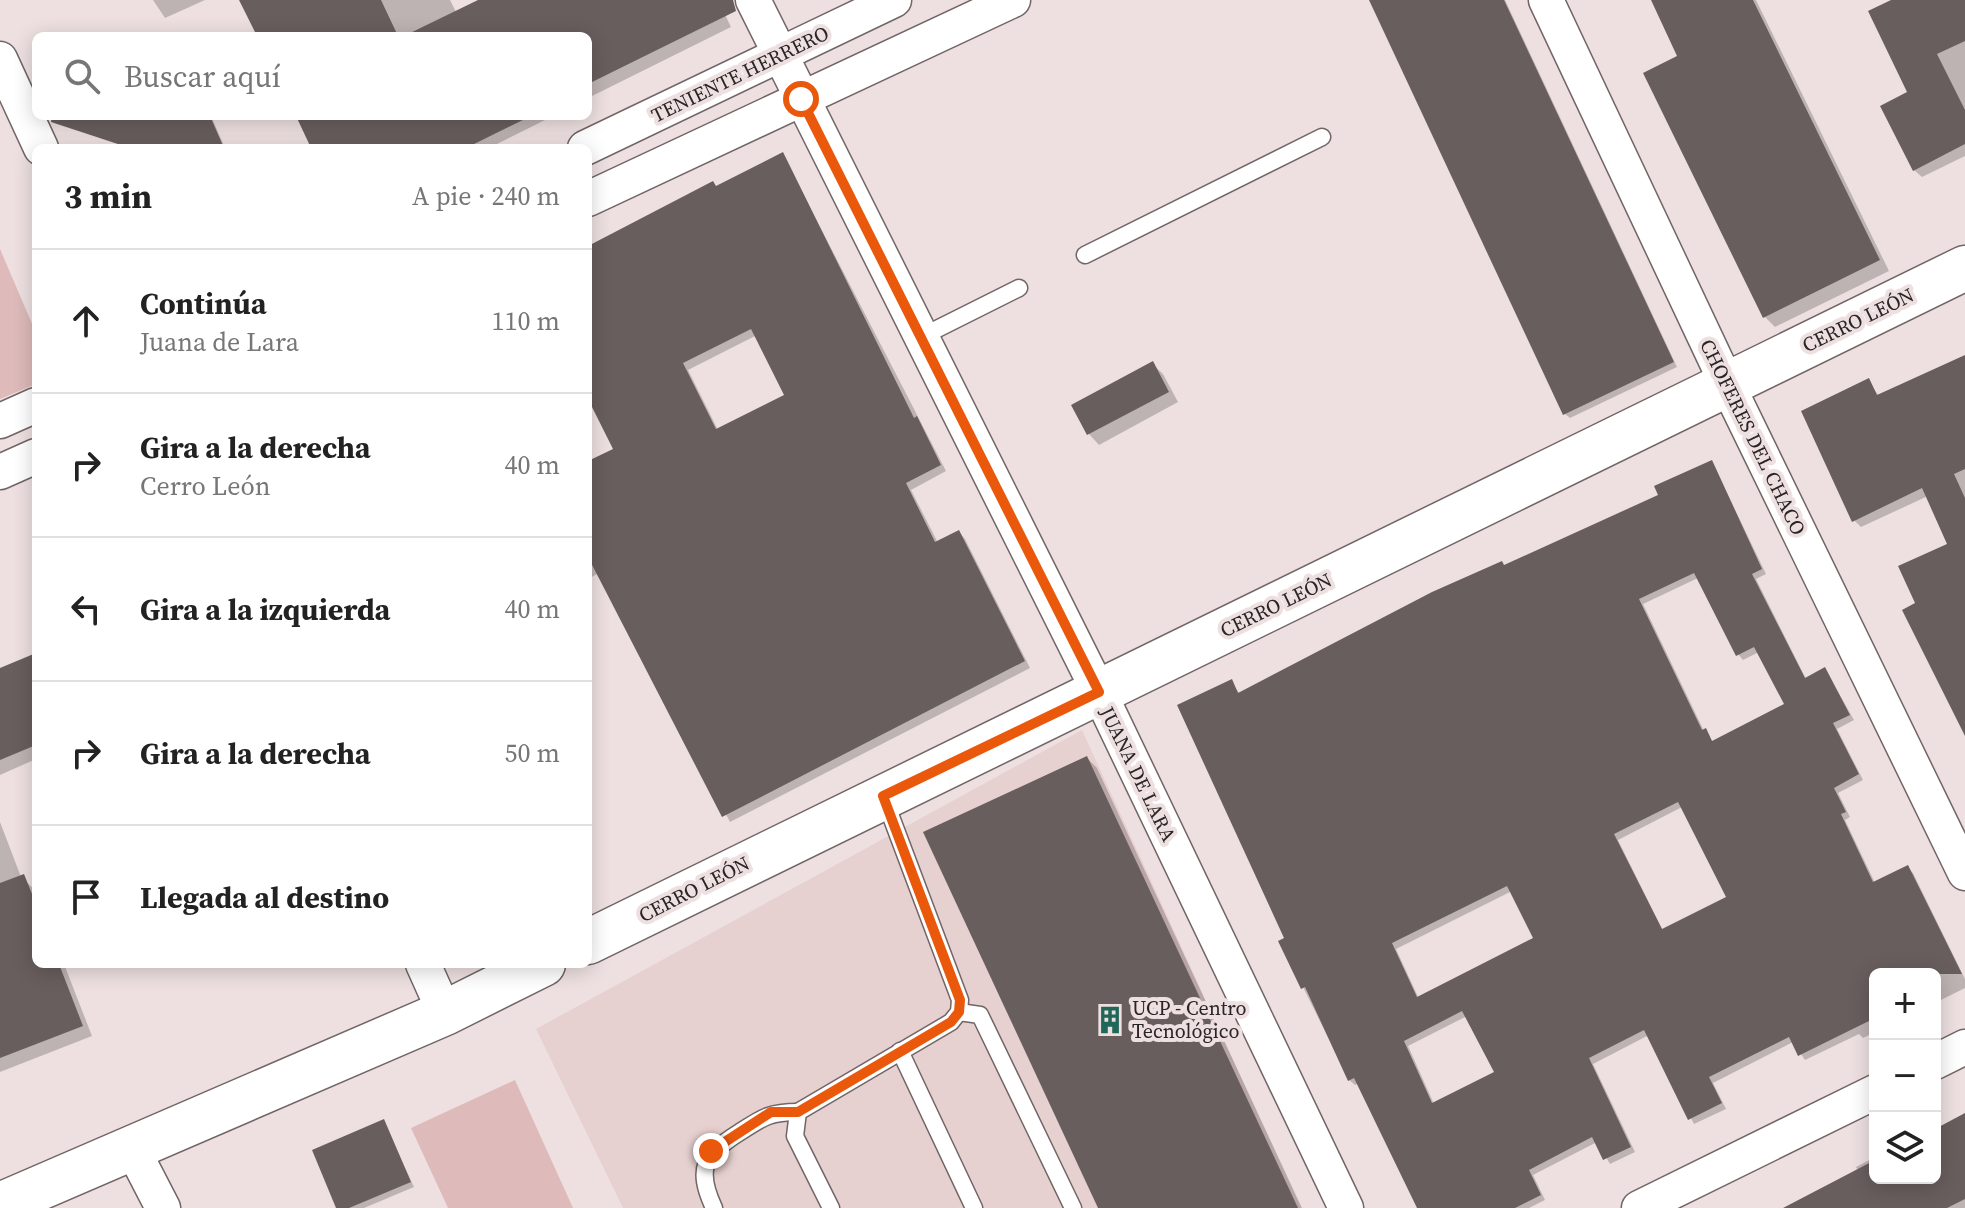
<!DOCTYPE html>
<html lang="es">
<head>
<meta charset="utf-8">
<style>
	body { margin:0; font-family:"Source Serif 4",serif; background:#f6f6f6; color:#222 }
	.controls { position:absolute; right:24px; bottom:24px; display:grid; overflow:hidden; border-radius:12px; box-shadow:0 4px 20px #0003 }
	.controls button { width:72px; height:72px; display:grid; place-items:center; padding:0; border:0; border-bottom:2px solid #e0e0e0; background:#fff; color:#222; font:40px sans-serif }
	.stop { position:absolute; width:24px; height:24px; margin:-18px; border:6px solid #ea580c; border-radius:50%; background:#fff }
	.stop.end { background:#ea580c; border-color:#fff; box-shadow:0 2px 8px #0008 }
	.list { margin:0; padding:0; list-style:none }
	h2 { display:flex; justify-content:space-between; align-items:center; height:104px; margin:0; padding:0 32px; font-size:34px }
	h2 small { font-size:26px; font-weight:400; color:#767676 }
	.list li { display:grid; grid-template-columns:52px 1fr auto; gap:24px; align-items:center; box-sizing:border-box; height:144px; padding:0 32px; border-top:2px solid #e0e0e0 }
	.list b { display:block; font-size:30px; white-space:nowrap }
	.list p { margin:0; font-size:26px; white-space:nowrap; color:#767676 }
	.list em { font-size:26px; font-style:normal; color:#767676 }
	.icon { flex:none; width:44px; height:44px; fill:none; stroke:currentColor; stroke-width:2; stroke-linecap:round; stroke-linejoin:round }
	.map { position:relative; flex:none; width:1965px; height:1208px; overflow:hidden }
	.search { position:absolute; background:#fff; box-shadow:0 4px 20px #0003; left:32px; top:32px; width:560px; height:88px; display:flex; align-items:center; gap:20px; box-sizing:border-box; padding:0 28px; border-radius:12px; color:#767676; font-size:30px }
	.panel { position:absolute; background:#fff; box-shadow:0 4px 20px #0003; left:32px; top:144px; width:560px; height:824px; border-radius:12px }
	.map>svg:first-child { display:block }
	.built { fill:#e7d0d0 }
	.green { fill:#debaba }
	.shadow { fill:#0003; fill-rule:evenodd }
	.building { fill:#695e5e; fill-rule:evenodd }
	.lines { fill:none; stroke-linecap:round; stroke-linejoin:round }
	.lane-casing { stroke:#716565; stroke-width:19 }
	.street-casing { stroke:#716565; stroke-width:37 }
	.secondary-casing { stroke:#716565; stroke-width:47 }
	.lane { stroke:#fff; stroke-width:16 }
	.street { stroke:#fff; stroke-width:34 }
	.secondary { stroke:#fff; stroke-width:44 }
	.route { stroke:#ea580c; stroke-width:10 }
	.labels { text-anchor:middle; stroke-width:8; stroke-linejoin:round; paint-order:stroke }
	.street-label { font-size:20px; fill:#2a2525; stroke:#eee0e0 }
	.poi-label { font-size:20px; fill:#2a2525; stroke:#eee0e0; text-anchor:start }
</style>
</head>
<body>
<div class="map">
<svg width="1965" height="1208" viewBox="0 0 1965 1208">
	<rect width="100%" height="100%" fill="#eee0e0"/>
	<polygon class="built" points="1082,730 1301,1208 623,1208 536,1029"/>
	<g class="green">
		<polygon points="0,249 36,333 36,384 0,399"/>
		<polygon points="515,1080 573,1208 448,1208 411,1128"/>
	</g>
	<g class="shadow">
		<polygon points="153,0 205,0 165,18"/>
		<polygon points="242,0 450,0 456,12 480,0 718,0 731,27 588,98 588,36 259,36"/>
		<polygon points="1372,0 1505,0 1677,367 1570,418 1565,414"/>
		<polygon points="1653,0 1756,0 1889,271 1775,327 1765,317 1680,57"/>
		<polygon points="1895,0 1965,0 1965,156 1922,177 1914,170 1910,93"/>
		<polygon points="113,116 211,116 225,148 123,148 99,128"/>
		<polygon points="298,116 553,116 489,148 314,148"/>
		<path d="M783,155l163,316 -35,19 27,53 21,-11 6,7 65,129 -300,154 -131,-249 -11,6v-116l28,-13 -28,-55v-145zM757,335l30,61 -69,34 -30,-60z"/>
		<polygon points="1965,357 1965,732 1918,604 1950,545 1928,496 1861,527 1854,520 1868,381 1879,396"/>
		<polygon points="1152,364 1163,374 1178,402 1099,445 1089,434 1074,406"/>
		<path d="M1712,462l54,112 -10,5 50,100 19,-10 29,51 -17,9 26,51 -25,13 12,24 -5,3 30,63 33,-15 5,5 52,106v9l-30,15v-29h-60v58l-12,6 -4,-4 -54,26 -12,-18 -80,41 13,26 -32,15 -45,-89 -56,29 42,88 -25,12 -13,-22 -64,33 12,25 -16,8h-109l-61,-125 -4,2 -6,-5 -46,-93 -17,-48 -55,-257 9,12 265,-128 156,-70zM1698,578l40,76 5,6 16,-8 28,53 -73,38 -10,-12 -61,-127zM1682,807l47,91 -66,33 -45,-91zM1512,891l24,48 -117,60 -23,-50zM1467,1016l29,57 -62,31 -26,-58z"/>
		<polygon points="36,654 36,759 0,775 0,670"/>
		<polygon points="1087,758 1097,768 1302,1208 1100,1208"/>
		<polygon points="0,822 21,877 36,891 36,964 64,964 92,1036 0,1072"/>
		<polygon points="1965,1118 1965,1208 1789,1208 1858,1171 1856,1167 1875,1157 1875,1178 1935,1178 1935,1132"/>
		<polygon points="384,1122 414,1187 364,1208 339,1208"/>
	</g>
	<g class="building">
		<polygon points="239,0 381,0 398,36 257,36"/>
		<polygon points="478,0 733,0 736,11 588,84 588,36 404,36"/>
		<polygon points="1369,0 1504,0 1674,362 1563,415"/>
		<polygon points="1651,0 1753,0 1880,260 1763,318 1643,73 1677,56"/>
		<polygon points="1891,0 1965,0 1965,41 1937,54 1965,110 1965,144 1913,171 1880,106 1907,92 1868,11"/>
		<polygon points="52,116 210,116 224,148 130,148 51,122"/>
		<polygon points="296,116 531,116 466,148 311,148"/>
		<path d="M783,152l131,266 3,-2 24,49 -35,18 29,59 24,-12 66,131 -303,156 -134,-260v-96l25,-12 -25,-50v-153l125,-65 3,5zM751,329l33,66 -68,34 -33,-66z"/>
		<polygon points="1965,355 1965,469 1954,474 1965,498 1965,736 1902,610 1915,603 1898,566 1947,544 1922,488 1852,522 1801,411 1869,378 1877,395"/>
		<polygon points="1153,361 1169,392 1087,435 1071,405"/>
		<path d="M1712,460l50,109 -10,5 53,104 20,-11 25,48 -17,8 26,51 -25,14 12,24 -5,2 32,68 35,-17 54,109h-87v44l-77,38 -9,-19 -80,40 13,26 -34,17 -44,-90 -55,28 42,89 -28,13 -11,-23 -63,33 12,25 -26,13h-98l-63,-130 -6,3 -43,-94 -4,2 -23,-48 6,-3 -107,-233 55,-26 6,14 194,-101 70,-31 2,4 154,-70 -4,-9zM1694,573l42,83 18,-9 30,57 -72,37 -6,-13 -4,2 -63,-131zM1678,802l48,95 -64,32 -48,-95zM1507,886l26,52 -116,59 -25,-54zM1462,1011l32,61 -62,31 -28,-62z"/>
		<polygon points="36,653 36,745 0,760 0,668"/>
		<polygon points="1087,756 1298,1208 1098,1208 923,832"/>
		<polygon points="24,874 36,904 36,964 59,964 83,1026 0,1058 0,883"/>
		<polygon points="1965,1113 1965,1199 1947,1208 1783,1208 1875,1160 1875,1178 1935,1178 1935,1129"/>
		<polygon points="384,1119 411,1182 349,1208 336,1208 312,1150"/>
	</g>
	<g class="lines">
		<defs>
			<g id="lane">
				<polyline points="1085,255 1322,137"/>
				<polyline points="921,337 1019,288"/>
				<polyline points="959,1012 980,1015 1073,1208"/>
				<polyline points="900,1051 974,1208"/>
				<path d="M714,1208c-19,-41 -9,-54 26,-76 23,-15 30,-20 58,-20"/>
				<polyline points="831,1208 795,1136 798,1112 951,1022 959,1012 960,1000 884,798"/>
			</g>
			<g id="street">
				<polyline points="753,0 1099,692 1346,1208"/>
				<polyline points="1546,0 1727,384 1965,873"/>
				<polyline points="0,59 41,148"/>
				<polyline points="585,148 894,0"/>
				<polyline points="588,199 1013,0"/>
				<polyline points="0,421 36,405"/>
				<polyline points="0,472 36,456"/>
				<polyline points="423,964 445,1013"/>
				<polyline points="1935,1062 1965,1047"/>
				<polyline points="132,1148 163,1208"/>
				<polyline points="1639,1208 1875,1092"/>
			</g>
			<g id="secondary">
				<polyline points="588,942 1965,268"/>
				<polyline points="0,1205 445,1013 543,964"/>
			</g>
		</defs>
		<use href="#lane" class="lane-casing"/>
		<use href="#street" class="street-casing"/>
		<use href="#secondary" class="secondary-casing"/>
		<use href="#lane" class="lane"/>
		<use href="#street" class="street"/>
		<use href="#secondary" class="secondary"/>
	</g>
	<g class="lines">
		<polyline class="route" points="711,1151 771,1112 798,1112 951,1022 959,1012 960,1000 883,796 1099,692 801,99"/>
	</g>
	<defs>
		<symbol id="building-bare" viewBox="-9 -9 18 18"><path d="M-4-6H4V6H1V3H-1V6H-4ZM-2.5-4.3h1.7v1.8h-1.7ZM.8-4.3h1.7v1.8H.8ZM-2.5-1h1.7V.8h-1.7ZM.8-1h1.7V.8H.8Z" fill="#206659" stroke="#eee0e0" stroke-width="2.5" paint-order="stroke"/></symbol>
	</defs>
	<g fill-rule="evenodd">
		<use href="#building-bare" x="1090" y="1000" width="40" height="40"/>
	</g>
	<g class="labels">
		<g class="street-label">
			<text transform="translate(740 74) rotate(-26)" y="7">TENIENTE HERRERO</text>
			<text transform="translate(1858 320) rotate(-26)" y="7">CERRO LEÓN</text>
			<text transform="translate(1753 437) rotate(64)" y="7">CHOFERES DEL CHACO</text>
			<text transform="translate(1276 605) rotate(-26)" y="7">CERRO LEÓN</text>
			<text transform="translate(1138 774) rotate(64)" y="7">JUANA DE LARA</text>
			<text transform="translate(694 889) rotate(-27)" y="7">CERRO LEÓN</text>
		</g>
		<g class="poi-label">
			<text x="1132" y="1015">UCP - Centro<tspan x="1132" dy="23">Tecnológico</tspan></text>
		</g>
	</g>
</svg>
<div class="controls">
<button>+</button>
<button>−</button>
<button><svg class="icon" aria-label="layers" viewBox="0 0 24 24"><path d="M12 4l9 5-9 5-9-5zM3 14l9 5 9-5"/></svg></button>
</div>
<div class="stop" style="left:801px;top:99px"></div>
<div class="stop end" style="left:711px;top:1151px"></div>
<div class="search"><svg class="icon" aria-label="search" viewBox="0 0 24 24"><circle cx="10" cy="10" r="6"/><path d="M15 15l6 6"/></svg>Buscar aquí</div>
<section class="panel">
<h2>3 min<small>A pie · 240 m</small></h2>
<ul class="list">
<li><svg class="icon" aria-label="ahead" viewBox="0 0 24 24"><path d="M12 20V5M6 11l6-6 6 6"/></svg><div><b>Continúa</b><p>Juana de Lara</p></div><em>110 m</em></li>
<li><svg class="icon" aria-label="right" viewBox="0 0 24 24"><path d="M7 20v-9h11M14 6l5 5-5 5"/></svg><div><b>Gira a la derecha</b><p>Cerro León</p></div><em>40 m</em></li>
<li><svg class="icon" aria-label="left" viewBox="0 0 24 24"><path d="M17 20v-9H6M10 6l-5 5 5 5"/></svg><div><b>Gira a la izquierda</b></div><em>40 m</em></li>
<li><svg class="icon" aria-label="right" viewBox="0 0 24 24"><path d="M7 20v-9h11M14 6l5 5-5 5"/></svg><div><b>Gira a la derecha</b></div><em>50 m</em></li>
<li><svg class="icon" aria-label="arrive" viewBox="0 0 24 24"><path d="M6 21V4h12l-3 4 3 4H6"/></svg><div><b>Llegada al destino</b></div></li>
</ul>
</section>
</div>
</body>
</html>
